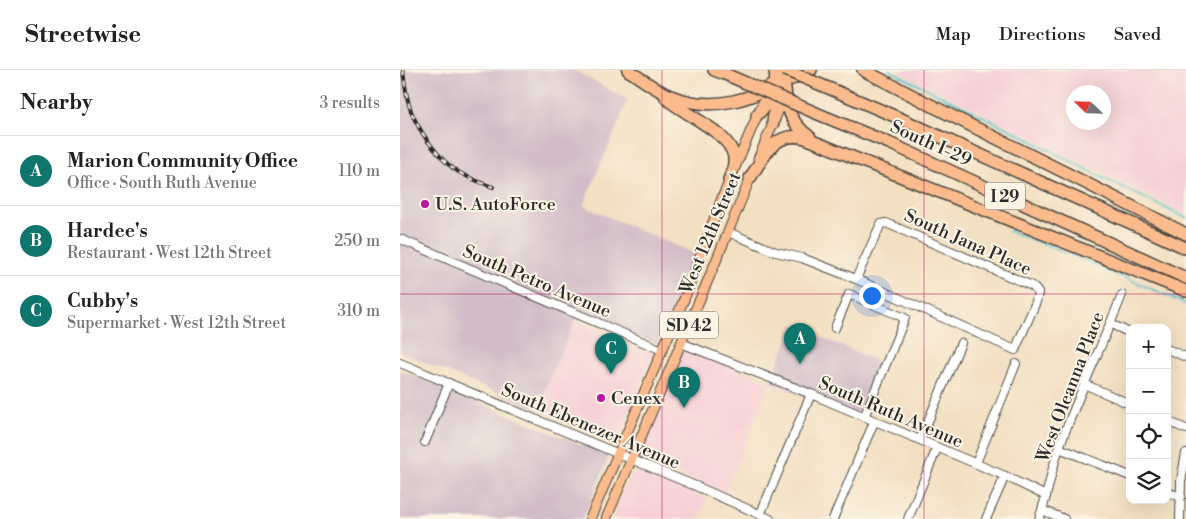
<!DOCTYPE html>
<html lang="en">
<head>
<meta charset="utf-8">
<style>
	body { margin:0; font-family:"Libre Bodoni",serif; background:#f2f2f2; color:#202124 }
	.controls { position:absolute; right:15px; bottom:15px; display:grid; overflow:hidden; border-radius:10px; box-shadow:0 5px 20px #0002 }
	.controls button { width:45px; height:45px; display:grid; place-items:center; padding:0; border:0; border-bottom:1px solid #e0e0e0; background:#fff; color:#202124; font:25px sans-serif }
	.compass { position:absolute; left:666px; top:15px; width:45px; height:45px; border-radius:50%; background:#fff; box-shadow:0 5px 20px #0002; rotate:293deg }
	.you { position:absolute; left:471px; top:225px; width:18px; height:18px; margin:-12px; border:4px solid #fff; border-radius:50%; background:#1a73e8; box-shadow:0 0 0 8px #1a73e833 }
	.badge { display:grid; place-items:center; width:32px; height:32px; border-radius:50%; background:#0f766e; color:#fff; font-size:16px; font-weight:700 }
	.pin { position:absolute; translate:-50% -41px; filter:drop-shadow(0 1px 2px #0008) }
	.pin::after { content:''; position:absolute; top:26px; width:18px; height:15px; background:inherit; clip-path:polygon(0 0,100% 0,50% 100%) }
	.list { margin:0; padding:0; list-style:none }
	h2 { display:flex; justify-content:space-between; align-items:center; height:65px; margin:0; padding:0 20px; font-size:21px }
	h2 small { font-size:16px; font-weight:400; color:#757577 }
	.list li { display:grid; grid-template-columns:32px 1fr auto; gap:15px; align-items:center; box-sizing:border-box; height:70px; padding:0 20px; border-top:1px solid #e0e0e0 }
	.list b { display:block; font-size:19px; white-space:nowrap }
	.list p { margin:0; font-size:16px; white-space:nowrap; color:#757577 }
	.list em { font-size:16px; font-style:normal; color:#757577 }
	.icon { flex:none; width:28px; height:28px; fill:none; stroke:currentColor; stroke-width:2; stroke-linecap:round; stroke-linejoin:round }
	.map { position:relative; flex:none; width:786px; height:449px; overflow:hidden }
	header { display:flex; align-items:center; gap:30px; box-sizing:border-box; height:70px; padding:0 25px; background:#fff; border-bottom:1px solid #e0e0e0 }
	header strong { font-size:24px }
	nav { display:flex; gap:28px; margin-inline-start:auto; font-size:18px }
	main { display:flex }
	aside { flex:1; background:#fff }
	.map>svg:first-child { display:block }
	.built { fill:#f6cfd5; fill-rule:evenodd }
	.industrial { fill:#d1bdc8 }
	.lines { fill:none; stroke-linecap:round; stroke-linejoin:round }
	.stream { stroke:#57c2d2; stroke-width:2 }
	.minor-casing { stroke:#494642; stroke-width:10 }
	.major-casing { stroke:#494642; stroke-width:11 }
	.highway-casing { stroke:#494642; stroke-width:14 }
	.minor { stroke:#fff; stroke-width:8 }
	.major { stroke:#fbbb8c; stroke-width:9 }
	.highway { stroke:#fbbb8c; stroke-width:11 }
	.rail-casing { stroke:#2b2b2b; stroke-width:4 }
	.rail { stroke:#fcf5e5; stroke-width:2; stroke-dasharray:5.5; stroke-linecap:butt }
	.highway-bridge-casing { stroke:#494642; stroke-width:14; stroke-linecap:butt }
	.highway-bridge { stroke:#fbbb8c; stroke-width:11 }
	.grid { fill:none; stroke:#c2185b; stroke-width:1; stroke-opacity:0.55 }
	.poi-dot { fill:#b5179e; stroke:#fcf5e5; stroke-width:2 }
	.labels { text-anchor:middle; stroke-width:4; stroke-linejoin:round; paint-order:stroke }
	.shield { fill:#fcf5e5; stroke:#6a6863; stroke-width:1 }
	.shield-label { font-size:16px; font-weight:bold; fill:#2b2b2b }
	.street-label { font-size:18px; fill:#2b2b2b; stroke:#fcf5e5 }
	.poi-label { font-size:18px; fill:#2b2b2b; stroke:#fcf5e5; text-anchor:start }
</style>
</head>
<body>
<header>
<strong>Streetwise</strong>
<nav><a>Map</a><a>Directions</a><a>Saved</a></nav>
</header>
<main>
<aside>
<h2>Nearby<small>3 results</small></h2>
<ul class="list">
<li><span class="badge">A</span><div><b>Marion Community Office</b><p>Office · South Ruth Avenue</p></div><em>110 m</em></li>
<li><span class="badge">B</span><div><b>Hardee's</b><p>Restaurant · West 12th Street</p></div><em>250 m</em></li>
<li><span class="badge">C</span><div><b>Cubby's</b><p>Supermarket · West 12th Street</p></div><em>310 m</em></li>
</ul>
</aside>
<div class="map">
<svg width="786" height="449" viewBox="0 0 786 449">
	<rect width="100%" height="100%" fill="#fcf5e5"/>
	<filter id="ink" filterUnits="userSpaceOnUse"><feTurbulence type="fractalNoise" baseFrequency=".02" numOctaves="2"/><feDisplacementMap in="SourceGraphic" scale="10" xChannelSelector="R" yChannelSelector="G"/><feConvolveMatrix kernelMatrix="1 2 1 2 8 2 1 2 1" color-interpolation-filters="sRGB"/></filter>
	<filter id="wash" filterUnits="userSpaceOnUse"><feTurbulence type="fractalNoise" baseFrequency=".0096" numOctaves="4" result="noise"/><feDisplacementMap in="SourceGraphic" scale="20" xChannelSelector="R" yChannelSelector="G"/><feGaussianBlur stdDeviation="1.12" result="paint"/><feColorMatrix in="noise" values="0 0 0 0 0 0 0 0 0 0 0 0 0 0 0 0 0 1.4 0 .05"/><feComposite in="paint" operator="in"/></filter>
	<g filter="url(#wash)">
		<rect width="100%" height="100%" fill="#f3dfc1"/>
		<g class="built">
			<path d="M495,0h291v145l-59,-30zM704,22v30h-30v-30z"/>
			<polygon points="175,250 254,283 216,375 136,339"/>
			<polygon points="284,276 371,312 325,423 238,387"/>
			<polygon points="239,401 307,428 299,449 212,449 227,411 232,405"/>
		</g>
		<g class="industrial">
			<polygon points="0,0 174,0 228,30 183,136 296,184 257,275 179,242 136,339 0,282"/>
			<polygon points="393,255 479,292 455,348 371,312"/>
			<polygon points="0,300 209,386 183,449 0,449"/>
		</g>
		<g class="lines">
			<g class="stream">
				<polyline points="489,0 623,66 701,107 786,148"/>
				<polyline points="609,161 671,184 786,234"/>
			</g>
		</g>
	</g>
	<g filter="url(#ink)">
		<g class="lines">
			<defs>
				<g id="minor">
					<polyline points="328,162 376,182 402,188 456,209 615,280 636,232 638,223 636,220 632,216 486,153 481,154 479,158 456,209"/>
					<polyline points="0,169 262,280"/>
					<polyline points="711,254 730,263"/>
					<polyline points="435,258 449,224 505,248 464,347"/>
					<polyline points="281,273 411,324 520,370 605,406 646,426"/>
					<polyline points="767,279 786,287"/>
					<polyline points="0,293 298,417 370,449"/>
					<polyline points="684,314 730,334"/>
					<polyline points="767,351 786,359"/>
					<polyline points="520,370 561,273"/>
					<polyline points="25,372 49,313"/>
					<polyline points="659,378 730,406"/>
					<polyline points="576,393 616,294"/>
					<polyline points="767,422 781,427"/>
					<polyline points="642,440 664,449"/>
					<polyline points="360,445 411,324"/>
					<polyline points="433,449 474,352"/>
					<polyline points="508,449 537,378"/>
					<polyline points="586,449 605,406"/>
					<path d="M639,449c9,-24 12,-50 21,-74 19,-51 42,-100 62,-150"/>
					<polyline points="780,449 781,411 786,383"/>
				</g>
				<g id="major">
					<polyline points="358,89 386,23"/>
					<polyline points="190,449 285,227 322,128 369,18"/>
					<polyline points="206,449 314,196 352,104"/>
				</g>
				<g id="highway">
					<path d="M228,0c14,9 27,20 43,26 38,16 90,6 118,-26"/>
					<polyline points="314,0 325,4"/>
					<path d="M384,0c1,28 1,50 26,67"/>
					<polyline points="463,0 552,46 668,104 786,164"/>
					<polyline points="392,9 411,0"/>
					<polyline points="438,22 499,48 786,178"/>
					<path d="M266,28c18,17 64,34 68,59 1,8 -2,16 -5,23"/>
					<polyline points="357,45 380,20"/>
					<polyline points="423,46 489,73 786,208"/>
					<path d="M373,53c2,-18 4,-35 2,-53"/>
					<path d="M350,108c14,-21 24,-48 55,-40l381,153"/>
				</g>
			</defs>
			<use href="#minor" class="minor-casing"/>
			<use href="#major" class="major-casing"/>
			<use href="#highway" class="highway-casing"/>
			<use href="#minor" class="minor"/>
			<use href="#major" class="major"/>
			<use href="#highway" class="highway"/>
			<defs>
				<path id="rail" d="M3,0c2,16 4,35 12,50 8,16 24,38 39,49 11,8 25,13 39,18"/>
			</defs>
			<use href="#rail" class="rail-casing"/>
			<use href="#rail" class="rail"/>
			<defs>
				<g id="highway-bridge">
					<polyline points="385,0 438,22"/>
					<polyline points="325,4 423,46"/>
				</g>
			</defs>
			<use href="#highway-bridge" class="highway-bridge-casing"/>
			<use href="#highway-bridge" class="highway-bridge"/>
		</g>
	</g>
	<path class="grid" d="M262,0v449M524,0v449M0,224h786"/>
	<g class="poi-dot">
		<circle cx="25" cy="134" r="5"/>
		<circle cx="201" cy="328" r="5"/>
	</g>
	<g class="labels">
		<g class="shield">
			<rect x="585" y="112.5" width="40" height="27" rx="4"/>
			<rect x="260" y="241.5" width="58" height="27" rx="4"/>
		</g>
		<g class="shield-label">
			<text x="605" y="132">I 29</text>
			<text x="289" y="261">SD 42</text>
		</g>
		<g class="street-label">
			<text transform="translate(531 73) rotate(24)" y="6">South I-29</text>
			<text transform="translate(310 163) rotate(-67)" y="6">West 12th Street</text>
			<text transform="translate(568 172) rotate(24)" y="6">South Jana Place</text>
			<text transform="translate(137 211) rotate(23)" y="6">South Petro Avenue</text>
			<text transform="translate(670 317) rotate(-69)" y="6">West Oleanna Place</text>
			<text transform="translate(491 342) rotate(23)" y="6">South Ruth Avenue</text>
			<text transform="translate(191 356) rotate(23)" y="6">South Ebenezer Avenue</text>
		</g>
		<g class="poi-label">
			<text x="35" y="140">U.S. AutoForce</text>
			<text x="211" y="334">Cenex</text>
		</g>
	</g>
</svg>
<div class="controls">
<button>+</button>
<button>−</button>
<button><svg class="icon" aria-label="locate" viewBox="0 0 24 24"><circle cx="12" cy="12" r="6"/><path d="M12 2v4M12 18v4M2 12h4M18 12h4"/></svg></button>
<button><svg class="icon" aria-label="layers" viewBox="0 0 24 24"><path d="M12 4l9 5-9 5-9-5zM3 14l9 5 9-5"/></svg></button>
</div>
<svg class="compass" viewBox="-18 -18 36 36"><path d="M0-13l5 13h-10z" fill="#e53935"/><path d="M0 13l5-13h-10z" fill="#757577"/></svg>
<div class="you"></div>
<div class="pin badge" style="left:400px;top:294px">A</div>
<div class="pin badge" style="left:284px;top:338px">B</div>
<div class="pin badge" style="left:211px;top:304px">C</div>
</div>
</main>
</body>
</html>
